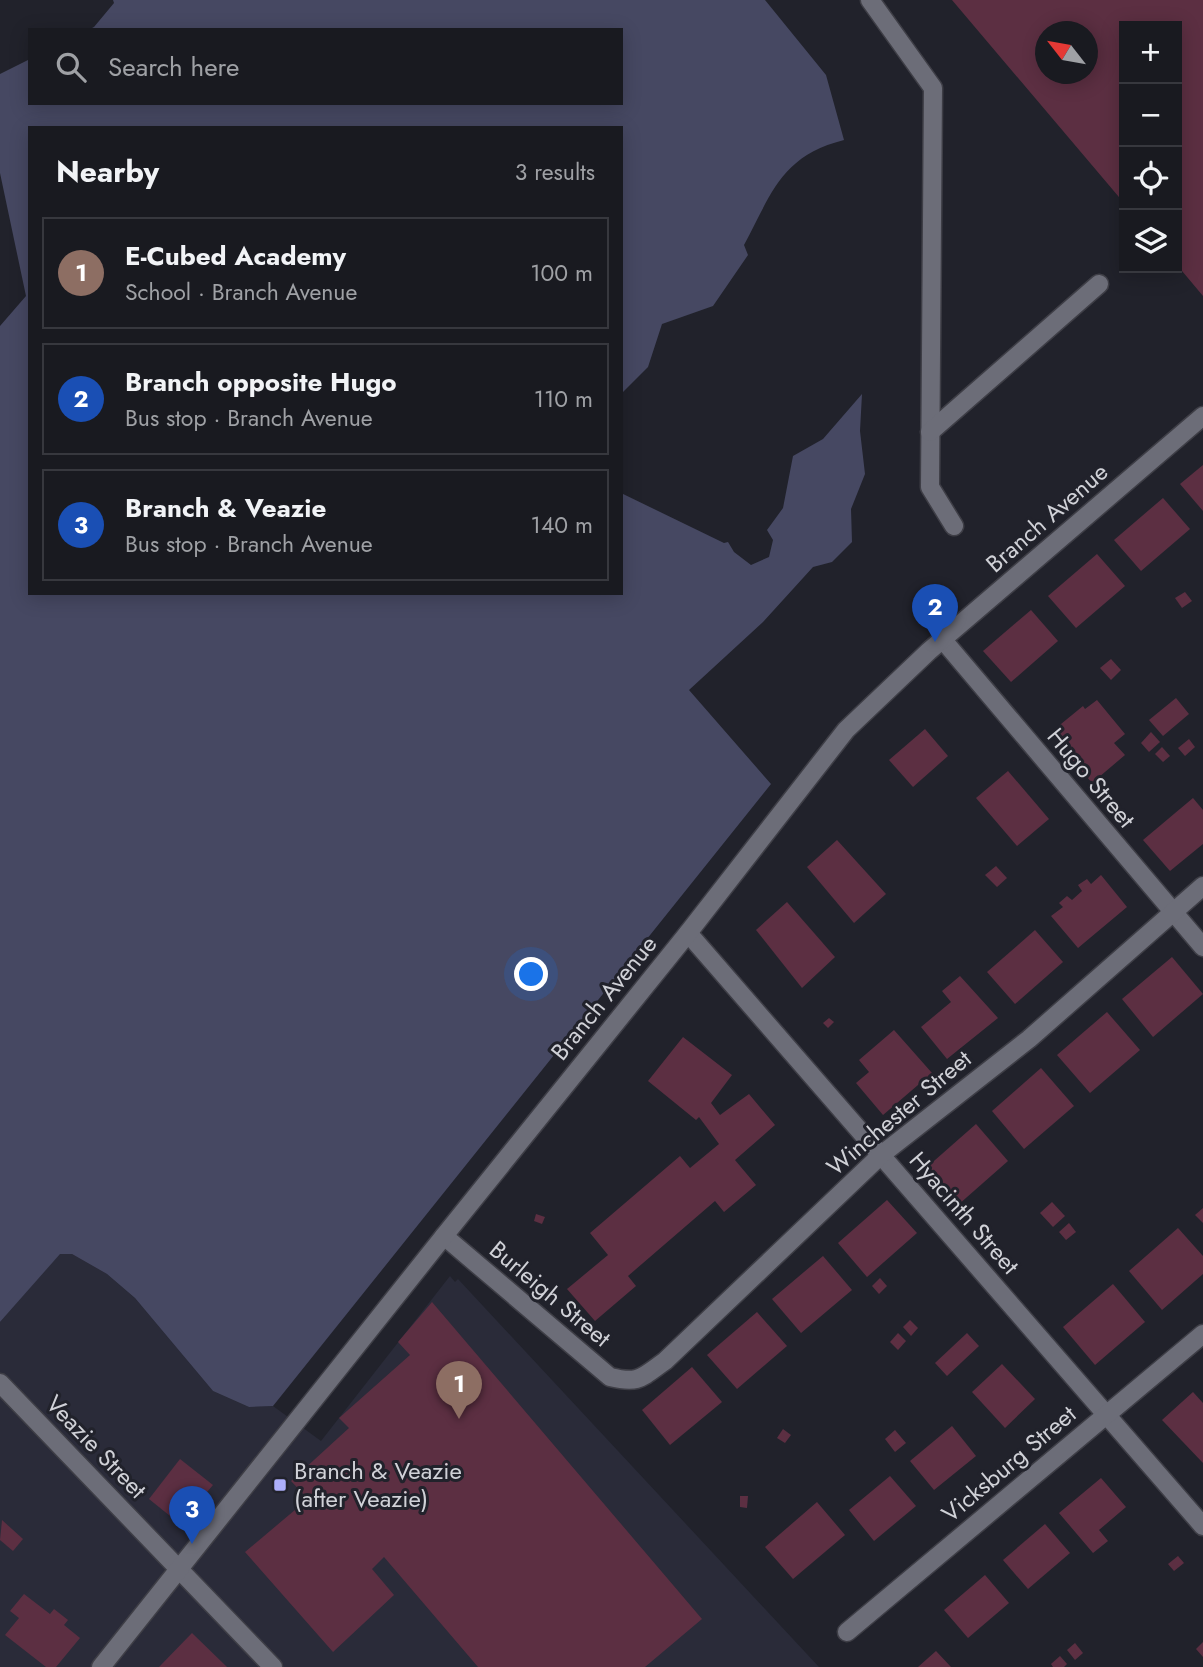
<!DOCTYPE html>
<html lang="en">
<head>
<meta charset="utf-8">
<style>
	body { margin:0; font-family:Jost,sans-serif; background:#222329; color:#f1f3f6 }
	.controls { position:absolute; right:21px; top:21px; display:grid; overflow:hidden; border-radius:0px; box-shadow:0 4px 18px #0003 }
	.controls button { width:63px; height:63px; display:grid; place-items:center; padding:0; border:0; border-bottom:2px solid #37383e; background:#191a20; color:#f1f3f6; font:35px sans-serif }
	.compass { position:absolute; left:1035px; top:21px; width:63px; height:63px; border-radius:50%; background:#191a20; box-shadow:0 4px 18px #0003; rotate:301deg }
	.you { position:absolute; left:532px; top:975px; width:24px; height:24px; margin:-18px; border:5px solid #fff; border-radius:50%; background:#1a73e8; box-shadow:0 0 0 10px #1a73e833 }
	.badge { display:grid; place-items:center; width:46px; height:46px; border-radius:50%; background:#adaffb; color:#fff; font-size:23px; font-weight:700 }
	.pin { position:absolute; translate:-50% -58px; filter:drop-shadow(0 2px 4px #0008) }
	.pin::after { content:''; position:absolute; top:37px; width:24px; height:21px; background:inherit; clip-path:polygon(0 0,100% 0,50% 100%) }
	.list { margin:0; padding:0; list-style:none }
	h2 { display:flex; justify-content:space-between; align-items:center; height:91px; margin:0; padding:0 28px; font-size:30px }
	h2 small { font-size:23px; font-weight:400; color:#9fa1a5 }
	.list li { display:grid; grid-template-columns:46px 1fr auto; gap:21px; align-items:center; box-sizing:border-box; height:112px; margin:0 14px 14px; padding:0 14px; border:2px solid #37383e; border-radius:0px }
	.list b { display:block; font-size:26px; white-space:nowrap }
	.list p { margin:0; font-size:23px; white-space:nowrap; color:#9fa1a5 }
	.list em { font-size:23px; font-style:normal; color:#9fa1a5 }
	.icon { flex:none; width:38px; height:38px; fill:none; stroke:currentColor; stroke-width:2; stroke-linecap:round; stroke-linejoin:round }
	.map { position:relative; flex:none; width:1203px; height:1667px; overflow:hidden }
	.search { position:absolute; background:#191a20; box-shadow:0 4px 18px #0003; left:28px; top:28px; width:595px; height:77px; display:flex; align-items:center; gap:18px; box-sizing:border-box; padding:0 24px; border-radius:0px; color:#9fa1a5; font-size:26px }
	.panel { position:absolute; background:#191a20; box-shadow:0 4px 18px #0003; left:28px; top:126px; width:595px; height:469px; border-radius:0px }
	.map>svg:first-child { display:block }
	.built { fill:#2a2b39 }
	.green { fill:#464862 }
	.building { fill:#5c2f42; fill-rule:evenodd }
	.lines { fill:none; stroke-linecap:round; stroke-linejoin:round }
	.lane-casing { stroke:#3e3e46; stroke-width:21 }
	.street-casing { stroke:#3e3e46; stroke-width:21 }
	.secondary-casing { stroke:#3e3e46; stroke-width:21 }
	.lane { stroke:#6c6d78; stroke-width:18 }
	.street { stroke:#6c6d78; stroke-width:18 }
	.secondary { stroke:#6c6d78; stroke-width:18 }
	.poi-dot { fill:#adaffb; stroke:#21222b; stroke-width:2.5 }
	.labels { text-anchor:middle; stroke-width:6; stroke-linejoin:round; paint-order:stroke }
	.street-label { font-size:24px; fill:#d0d1d7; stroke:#21222b }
	.poi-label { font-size:24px; fill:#d0d1d7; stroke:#21222b; text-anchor:start }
</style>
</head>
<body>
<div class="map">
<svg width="1203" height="1667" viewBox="0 0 1203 1667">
	<rect width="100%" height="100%" fill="#21222b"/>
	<polygon class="built" points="60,1253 72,1254 107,1274 135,1298 213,1391 249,1407 273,1406 321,1441 450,1276 455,1282 458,1279 819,1667 0,1667 0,1322"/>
	<path class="green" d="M113,0h652l61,75 18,65c-63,16 -72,53 -100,105l4,10 -35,51 -51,18 -14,43 -27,27v-266h-591v465h591v-100l103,50 4,-1 6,10 17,13 18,-8 4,-17 -6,-10 16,-22 10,-52 30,-17 39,-45 -2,37 5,43 -14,35 1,33 -20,20 -19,5 -50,55 -74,68 82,94 -498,622 -24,1 -36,-16 -78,-93 -28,-24 -35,-20h-12l-60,68v-996l26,-30 -26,-123v-99l30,-15v44h591v-73h-533l6,-3 20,-24z"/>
	<g class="building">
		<path d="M952,0h251v296l-26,-31v-239h-53v177zM1046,32h42v42h-42z"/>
		<polygon points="1203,465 1203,511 1180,484"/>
		<polygon points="1163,498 1190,529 1141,571 1114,540"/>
		<polygon points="1097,554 1125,586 1076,628 1048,596"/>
		<polygon points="1185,592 1192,601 1182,608 1175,598"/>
		<polygon points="1031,610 1058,641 1011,682 983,651"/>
		<polygon points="1111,659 1121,670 1111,680 1100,668"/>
		<polygon points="1176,698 1189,714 1163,736 1149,720"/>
		<polygon points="1097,700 1125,734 1114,743 1125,755 1092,783 1050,733 1083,706 1085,709"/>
		<polygon points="925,729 948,756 913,787 889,760"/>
		<polygon points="1151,732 1160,742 1149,752 1141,743"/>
		<polygon points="1189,739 1195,747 1185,756 1178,748"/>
		<polygon points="1162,747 1170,756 1163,762 1155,754"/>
		<polygon points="1008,771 1049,819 1017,846 976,798"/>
		<polygon points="1193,798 1203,810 1203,844 1170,871 1143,840"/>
		<polygon points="837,840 886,894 854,923 807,867"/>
		<polygon points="996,866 1007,878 997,887 985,875"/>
		<polygon points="1101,875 1127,907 1078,948 1051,916 1063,907 1059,903 1067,896 1072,900 1082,891 1078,885 1087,879 1091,884"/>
		<polygon points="787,902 835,957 802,988 756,930"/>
		<polygon points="1035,930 1063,962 1015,1004 987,972"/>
		<polygon points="1172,957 1203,994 1153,1037 1122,999"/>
		<polygon points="960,976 998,1018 947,1059 921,1027 951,1002 942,991"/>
		<polygon points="1107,1012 1140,1050 1090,1093 1057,1055"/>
		<polygon points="829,1018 834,1022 828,1028 823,1023"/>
		<polygon points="894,1030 932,1073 883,1115 856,1083 869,1072 859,1060"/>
		<polygon points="683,1037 732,1075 711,1103 720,1115 749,1094 775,1125 735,1160 756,1185 724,1212 715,1201 628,1276 636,1286 595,1321 567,1289 608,1255 590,1233 680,1156 690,1168 719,1144 699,1117 696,1120 648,1081"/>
		<polygon points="1041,1068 1074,1106 1024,1149 992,1111"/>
		<polygon points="976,1124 1008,1161 958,1205 926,1168"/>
		<polygon points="887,1200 917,1233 867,1277 838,1243"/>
		<polygon points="1052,1202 1065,1216 1053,1227 1040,1213"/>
		<polygon points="1203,1208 1203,1223 1195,1215"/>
		<polygon points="536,1214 545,1217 542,1224 534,1221"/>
		<polygon points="1069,1223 1076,1232 1066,1240 1059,1232"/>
		<polygon points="1178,1228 1203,1256 1203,1274 1162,1310 1129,1271"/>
		<polygon points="823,1256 852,1290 801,1333 772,1299"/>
		<polygon points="880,1278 887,1286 879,1294 872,1286"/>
		<polygon points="1113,1284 1145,1322 1095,1365 1063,1327"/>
		<polygon points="432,1302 702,1619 645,1667 478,1667 384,1557 372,1569 394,1595 333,1652 245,1552 308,1499 291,1481 349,1428 339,1418 410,1355 398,1342"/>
		<polygon points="757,1312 787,1346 737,1389 707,1355"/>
		<polygon points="910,1320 918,1328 911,1336 903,1327"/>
		<polygon points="898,1333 906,1341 898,1350 890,1342"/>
		<polygon points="967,1333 979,1346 947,1376 935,1363"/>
		<polygon points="1002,1364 1035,1399 1005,1428 972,1392"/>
		<polygon points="692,1367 722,1402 670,1445 642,1410"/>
		<polygon points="1193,1392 1203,1403 1203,1463 1162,1420"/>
		<polygon points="952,1426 976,1456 934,1490 910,1461"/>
		<polygon points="783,1429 791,1435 785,1443 777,1438"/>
		<polygon points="895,1430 906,1443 895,1452 885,1439"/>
		<polygon points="180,1459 213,1485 180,1524 149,1499"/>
		<polygon points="890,1476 916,1506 874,1541 849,1510"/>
		<polygon points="1101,1478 1126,1507 1099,1530 1108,1541 1093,1553 1059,1513"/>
		<polygon points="740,1496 748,1496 747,1508 740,1507"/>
		<polygon points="817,1502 845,1535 793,1579 765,1547"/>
		<polygon points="2,1520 23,1539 13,1551 0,1540"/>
		<polygon points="1045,1524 1070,1553 1028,1589 1003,1560"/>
		<polygon points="1178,1556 1184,1563 1174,1571 1168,1564"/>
		<polygon points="985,1575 1009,1603 968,1638 944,1610"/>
		<polygon points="24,1594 50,1614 54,1609 68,1620 64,1625 80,1638 56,1667 46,1667 5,1635 19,1618 10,1611"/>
		<polygon points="192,1633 227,1667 159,1667"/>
		<polygon points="1203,1642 1203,1657 1196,1649"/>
		<polygon points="1075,1643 1083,1653 1075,1660 1067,1650"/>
		<polygon points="936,1651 951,1667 918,1667"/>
		<polygon points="1060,1656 1067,1664 1064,1667 1053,1667 1051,1664"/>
	</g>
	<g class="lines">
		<defs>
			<g id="lane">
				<polyline points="870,0 933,88 930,487 954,526"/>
				<polyline points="930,432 1099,284"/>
			</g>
			<g id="street">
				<polyline points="943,640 1203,947"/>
				<polyline points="688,933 1203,1526"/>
				<path d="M444,1236l166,141c29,7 31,1 55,-16l216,-206 148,-116 174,-153"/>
				<polyline points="847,1632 1203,1334"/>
			</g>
			<g id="secondary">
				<polyline points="0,1383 273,1667"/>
				<polyline points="101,1667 444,1236 688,933 846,730 929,651 1203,416"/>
			</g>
		</defs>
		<use href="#lane" class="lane-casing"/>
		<use href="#street" class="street-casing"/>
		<use href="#secondary" class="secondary-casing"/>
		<use href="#lane" class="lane"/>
		<use href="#street" class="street"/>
		<use href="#secondary" class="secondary"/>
	</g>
	<rect class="poi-dot" x="273" y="1478" width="14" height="14" rx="3.5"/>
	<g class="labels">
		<g class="street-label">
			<text transform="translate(1047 518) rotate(-41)" y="8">Branch Avenue</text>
			<text transform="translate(1091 778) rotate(50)" y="8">Hugo Street</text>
			<text transform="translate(604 998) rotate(-51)" y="8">Branch Avenue</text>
			<text transform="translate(899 1113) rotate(-40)" y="8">Winchester Street</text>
			<text transform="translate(964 1213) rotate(49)" y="8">Hyacinth Street</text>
			<text transform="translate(550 1294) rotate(40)" y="8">Burleigh Street</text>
			<text transform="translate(96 1447) rotate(46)" y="8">Veazie Street</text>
			<text transform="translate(1009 1464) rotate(-40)" y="8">Vicksburg Street</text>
		</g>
		<g class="poi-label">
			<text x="294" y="1479">Branch &amp; Veazie<tspan x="294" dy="28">(after Veazie)</tspan></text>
		</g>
	</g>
</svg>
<div class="controls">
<button>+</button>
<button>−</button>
<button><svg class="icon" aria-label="locate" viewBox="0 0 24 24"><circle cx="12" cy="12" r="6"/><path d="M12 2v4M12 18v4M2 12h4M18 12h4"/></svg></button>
<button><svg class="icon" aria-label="layers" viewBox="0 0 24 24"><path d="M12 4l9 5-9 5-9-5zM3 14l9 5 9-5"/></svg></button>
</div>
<svg class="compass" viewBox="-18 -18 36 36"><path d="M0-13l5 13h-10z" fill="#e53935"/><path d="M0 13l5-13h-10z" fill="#9fa1a5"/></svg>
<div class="you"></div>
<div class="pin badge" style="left:459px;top:1419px;background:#8d6e63">1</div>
<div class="pin badge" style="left:935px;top:642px;background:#1a4fb4">2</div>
<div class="pin badge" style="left:192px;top:1544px;background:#1a4fb4">3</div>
<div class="search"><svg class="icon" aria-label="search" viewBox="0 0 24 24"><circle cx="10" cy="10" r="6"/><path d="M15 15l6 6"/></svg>Search here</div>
<section class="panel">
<h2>Nearby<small>3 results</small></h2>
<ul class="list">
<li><span class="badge" style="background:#8d6e63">1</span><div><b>E-Cubed Academy</b><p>School · Branch Avenue</p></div><em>100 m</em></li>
<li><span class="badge" style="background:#1a4fb4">2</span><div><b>Branch opposite Hugo</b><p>Bus stop · Branch Avenue</p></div><em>110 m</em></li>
<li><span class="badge" style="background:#1a4fb4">3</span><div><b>Branch &amp; Veazie</b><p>Bus stop · Branch Avenue</p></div><em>140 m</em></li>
</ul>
</section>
</div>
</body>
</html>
